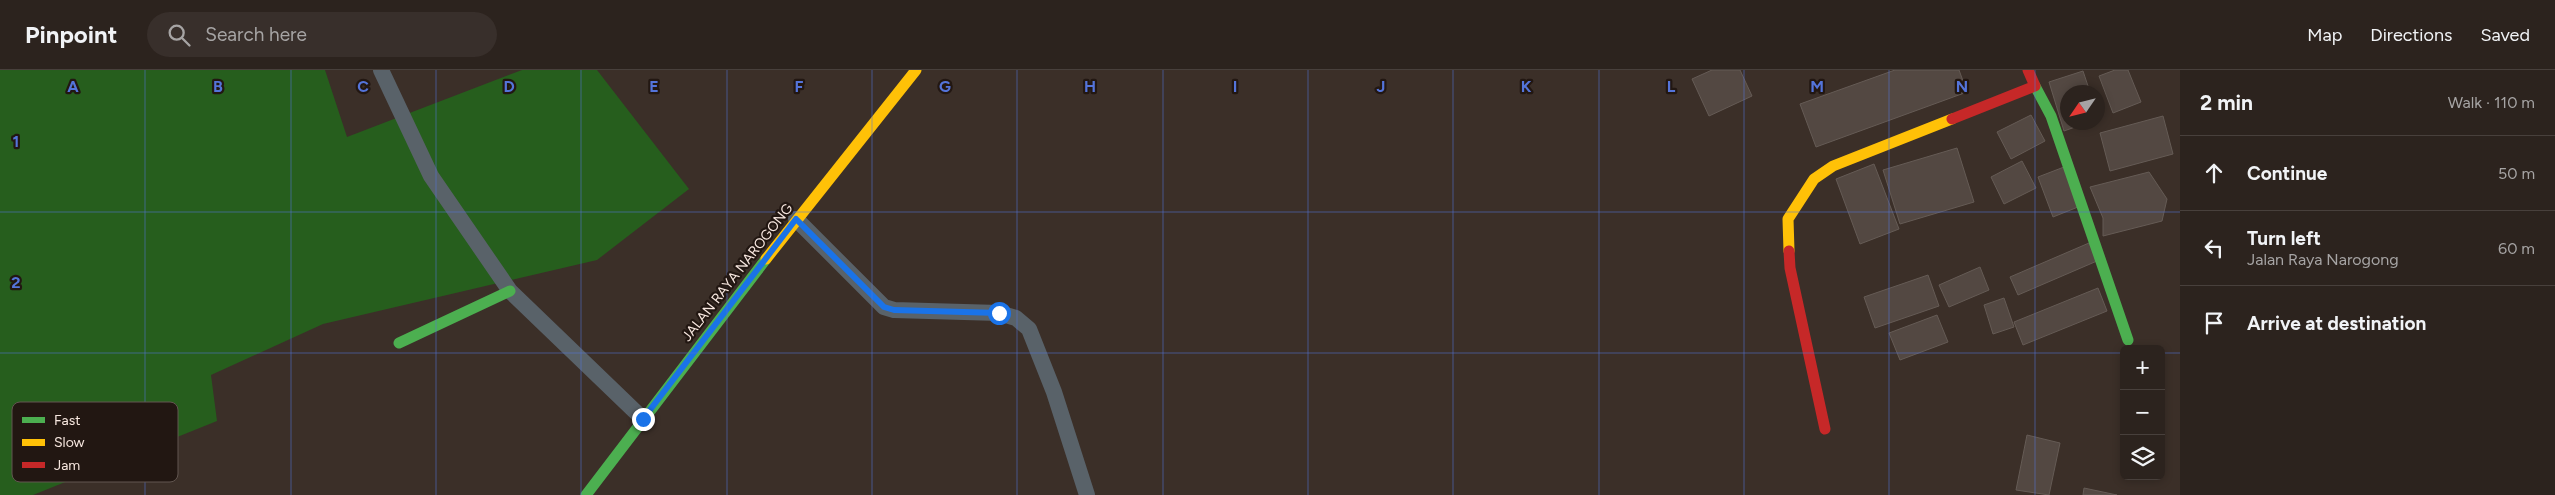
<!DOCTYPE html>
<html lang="en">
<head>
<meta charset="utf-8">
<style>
	body { margin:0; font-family:Figtree,sans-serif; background:#382f2b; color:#f1f3f6 }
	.controls { position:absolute; right:15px; bottom:15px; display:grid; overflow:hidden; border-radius:8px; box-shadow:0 2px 8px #0003 }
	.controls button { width:45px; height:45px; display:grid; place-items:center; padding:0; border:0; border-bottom:1px solid #48403c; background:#2c231e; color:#f1f3f6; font:25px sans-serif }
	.compass { position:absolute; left:2060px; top:15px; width:45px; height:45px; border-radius:50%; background:#2c231e; box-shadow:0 2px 8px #0003; rotate:235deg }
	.stop { position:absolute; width:15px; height:15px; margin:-11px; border:4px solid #1a73e8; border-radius:50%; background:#fff }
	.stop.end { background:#1a73e8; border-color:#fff; box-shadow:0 1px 5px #0008 }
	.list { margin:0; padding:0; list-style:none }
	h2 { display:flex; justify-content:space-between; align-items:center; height:65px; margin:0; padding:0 20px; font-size:21px }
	h2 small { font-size:16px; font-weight:400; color:#a6a4a4 }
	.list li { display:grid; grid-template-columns:32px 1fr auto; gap:15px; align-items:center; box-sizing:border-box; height:75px; padding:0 20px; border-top:1px solid #48403c }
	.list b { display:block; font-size:19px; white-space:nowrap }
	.list p { margin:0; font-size:16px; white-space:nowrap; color:#a6a4a4 }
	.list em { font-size:16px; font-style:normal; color:#a6a4a4 }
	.icon { flex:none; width:28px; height:28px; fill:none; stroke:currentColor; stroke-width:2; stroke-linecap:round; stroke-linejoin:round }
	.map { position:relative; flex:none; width:2180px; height:425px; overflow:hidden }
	header { display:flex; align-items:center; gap:30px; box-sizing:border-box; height:70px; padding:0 25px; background:#2c231e; border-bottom:1px solid #48403c }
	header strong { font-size:24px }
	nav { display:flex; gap:28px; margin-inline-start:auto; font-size:18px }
	.search { width:350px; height:45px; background:#382f2b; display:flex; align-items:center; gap:12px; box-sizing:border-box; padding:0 18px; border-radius:28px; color:#a6a4a4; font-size:19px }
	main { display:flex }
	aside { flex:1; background:#2c231e }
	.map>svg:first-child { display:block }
	.green { fill:#265e1d }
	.building { fill:#534842; stroke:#655b55 }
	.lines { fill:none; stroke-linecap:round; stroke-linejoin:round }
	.lane { stroke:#596269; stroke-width:16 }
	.fast { stroke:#4caf50; stroke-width:11 }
	.slow { stroke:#ffc107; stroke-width:11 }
	.jam { stroke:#c62828; stroke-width:11 }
	.route { stroke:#1a73e8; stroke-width:6 }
	.grid { fill:none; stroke:#5474da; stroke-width:1; stroke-opacity:0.55 }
	.labels { text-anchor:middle; stroke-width:4.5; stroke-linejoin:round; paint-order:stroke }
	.street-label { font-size:14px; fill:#f8e8e0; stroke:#221712 }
	.key { fill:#221712; stroke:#625650; stroke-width:1 }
	.key-label { font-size:14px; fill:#f8e8e0 }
	.grid-label { font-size:16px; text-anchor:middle; font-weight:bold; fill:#5474da; stroke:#221712; stroke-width:4.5; stroke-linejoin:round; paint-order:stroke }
</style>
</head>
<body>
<header>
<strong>Pinpoint</strong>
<div class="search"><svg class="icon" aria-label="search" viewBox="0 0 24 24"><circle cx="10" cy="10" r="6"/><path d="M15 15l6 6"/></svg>Search here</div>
<nav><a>Map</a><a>Directions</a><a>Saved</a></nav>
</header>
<main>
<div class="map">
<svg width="2180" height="425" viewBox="0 0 2180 425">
	<rect width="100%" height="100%" fill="#3b2f28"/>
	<polygon class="green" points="0,0 325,0 347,67 522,0 597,0 689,119 597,190 323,254 211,305 217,351 33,425 0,425"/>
	<g class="building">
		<polygon points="1712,0 1740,0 1752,26 1709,46 1692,9"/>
		<polygon points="1895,0 1959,0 1967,22 1816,77 1800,34"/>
		<polygon points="2115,0 2128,0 2141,32 2113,43 2099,6"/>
		<polygon points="2083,1 2090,22 2068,22 2068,52 2089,52 2064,61 2049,12"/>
		<polygon points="2031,45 2045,71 2011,89 1997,62"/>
		<polygon points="2163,46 2173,84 2110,101 2100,63"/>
		<polygon points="1957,78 1974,132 1900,154 1883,100"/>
		<polygon points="2022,91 2036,118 2004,134 1991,107"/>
		<polygon points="1874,94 1899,159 1860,174 1836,109"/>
		<polygon points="2064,97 2078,137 2053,147 2038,107"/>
		<polygon points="2149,102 2167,129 2162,151 2103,166 2103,148 2090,117"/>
		<polygon points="2089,173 2097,191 2018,225 2010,207"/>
		<polygon points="1980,197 1989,220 1949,237 1939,215"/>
		<polygon points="1928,205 1939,236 1875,258 1864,227"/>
		<polygon points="2098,218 2107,241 2023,275 2014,252"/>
		<polygon points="2004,228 2014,257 1993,264 1984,235"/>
		<polygon points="1937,245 1948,272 1900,290 1889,263"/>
		<polygon points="2027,365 2060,373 2049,425 2016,420"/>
		<polygon points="2084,418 2117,425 2083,425"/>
	</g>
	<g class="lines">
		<g class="lane">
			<polyline points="381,0 431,106 510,221 643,349"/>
			<polyline points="796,149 884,237 894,240 999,243 1016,248 1029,259 1054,322 1087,425"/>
		</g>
		<g class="fast">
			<polyline points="2035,16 2051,46 2128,270"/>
			<polyline points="399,273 510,221"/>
			<polyline points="586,425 766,189"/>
		</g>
		<g class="slow">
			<polyline points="1789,181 1788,149 1814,109 1833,96 1952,49"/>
			<polyline points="766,189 916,0"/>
		</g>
		<g class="jam">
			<polyline points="1952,49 2035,16 2028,0"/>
			<polyline points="1789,181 1790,198 1825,359"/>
		</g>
	</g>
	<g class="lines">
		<polyline class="route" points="643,349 796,149 884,237 894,240 999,243"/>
	</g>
	<path class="grid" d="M145,0v425M291,0v425M436,0v425M581,0v425M727,0v425M872,0v425M1017,0v425M1163,0v425M1308,0v425M1453,0v425M1599,0v425M1744,0v425M1889,0v425M2035,0v425M0,142h2180M0,283h2124M2161,283h19"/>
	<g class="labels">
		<g class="street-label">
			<text transform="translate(737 202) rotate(-52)" y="5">JALAN RAYA NAROGONG</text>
		</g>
	</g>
	<rect x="12" y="332" width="166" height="80" rx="8" class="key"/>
	<rect x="22" y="347" width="23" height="6" fill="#4caf50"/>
	<rect x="22" y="369" width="23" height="7" fill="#ffc107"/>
	<rect x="22" y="392" width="23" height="6" fill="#c62828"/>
	<g class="key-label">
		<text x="54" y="355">Fast</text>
		<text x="54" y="377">Slow</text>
		<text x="54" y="400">Jam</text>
	</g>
	<g class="grid-label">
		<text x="73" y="22">A</text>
		<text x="218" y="22">B</text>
		<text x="363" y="22">C</text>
		<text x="509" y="22">D</text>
		<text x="654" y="22">E</text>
		<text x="799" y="22">F</text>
		<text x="945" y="22">G</text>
		<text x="1090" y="22">H</text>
		<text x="1235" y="22">I</text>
		<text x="1381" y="22">J</text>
		<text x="1526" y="22">K</text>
		<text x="1671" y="22">L</text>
		<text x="1817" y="22">M</text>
		<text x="1962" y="22">N</text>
		<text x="16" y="77">1</text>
		<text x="16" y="218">2</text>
	</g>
</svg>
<div class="controls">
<button>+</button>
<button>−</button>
<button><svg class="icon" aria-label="layers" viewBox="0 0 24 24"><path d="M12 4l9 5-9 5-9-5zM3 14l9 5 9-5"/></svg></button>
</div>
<svg class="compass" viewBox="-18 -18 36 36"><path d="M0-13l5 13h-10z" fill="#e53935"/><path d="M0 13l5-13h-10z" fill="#a6a4a4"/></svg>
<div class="stop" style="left:999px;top:243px"></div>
<div class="stop end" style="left:643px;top:349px"></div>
</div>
<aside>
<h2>2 min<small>Walk · 110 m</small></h2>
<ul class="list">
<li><svg class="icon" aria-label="ahead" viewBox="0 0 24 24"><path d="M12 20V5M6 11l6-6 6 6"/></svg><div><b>Continue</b></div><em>50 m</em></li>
<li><svg class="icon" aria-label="left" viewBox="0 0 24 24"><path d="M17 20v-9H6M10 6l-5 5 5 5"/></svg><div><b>Turn left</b><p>Jalan Raya Narogong</p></div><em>60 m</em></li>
<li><svg class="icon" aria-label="arrive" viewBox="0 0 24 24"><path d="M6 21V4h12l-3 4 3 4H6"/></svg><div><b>Arrive at destination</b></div></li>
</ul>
</aside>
</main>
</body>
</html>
